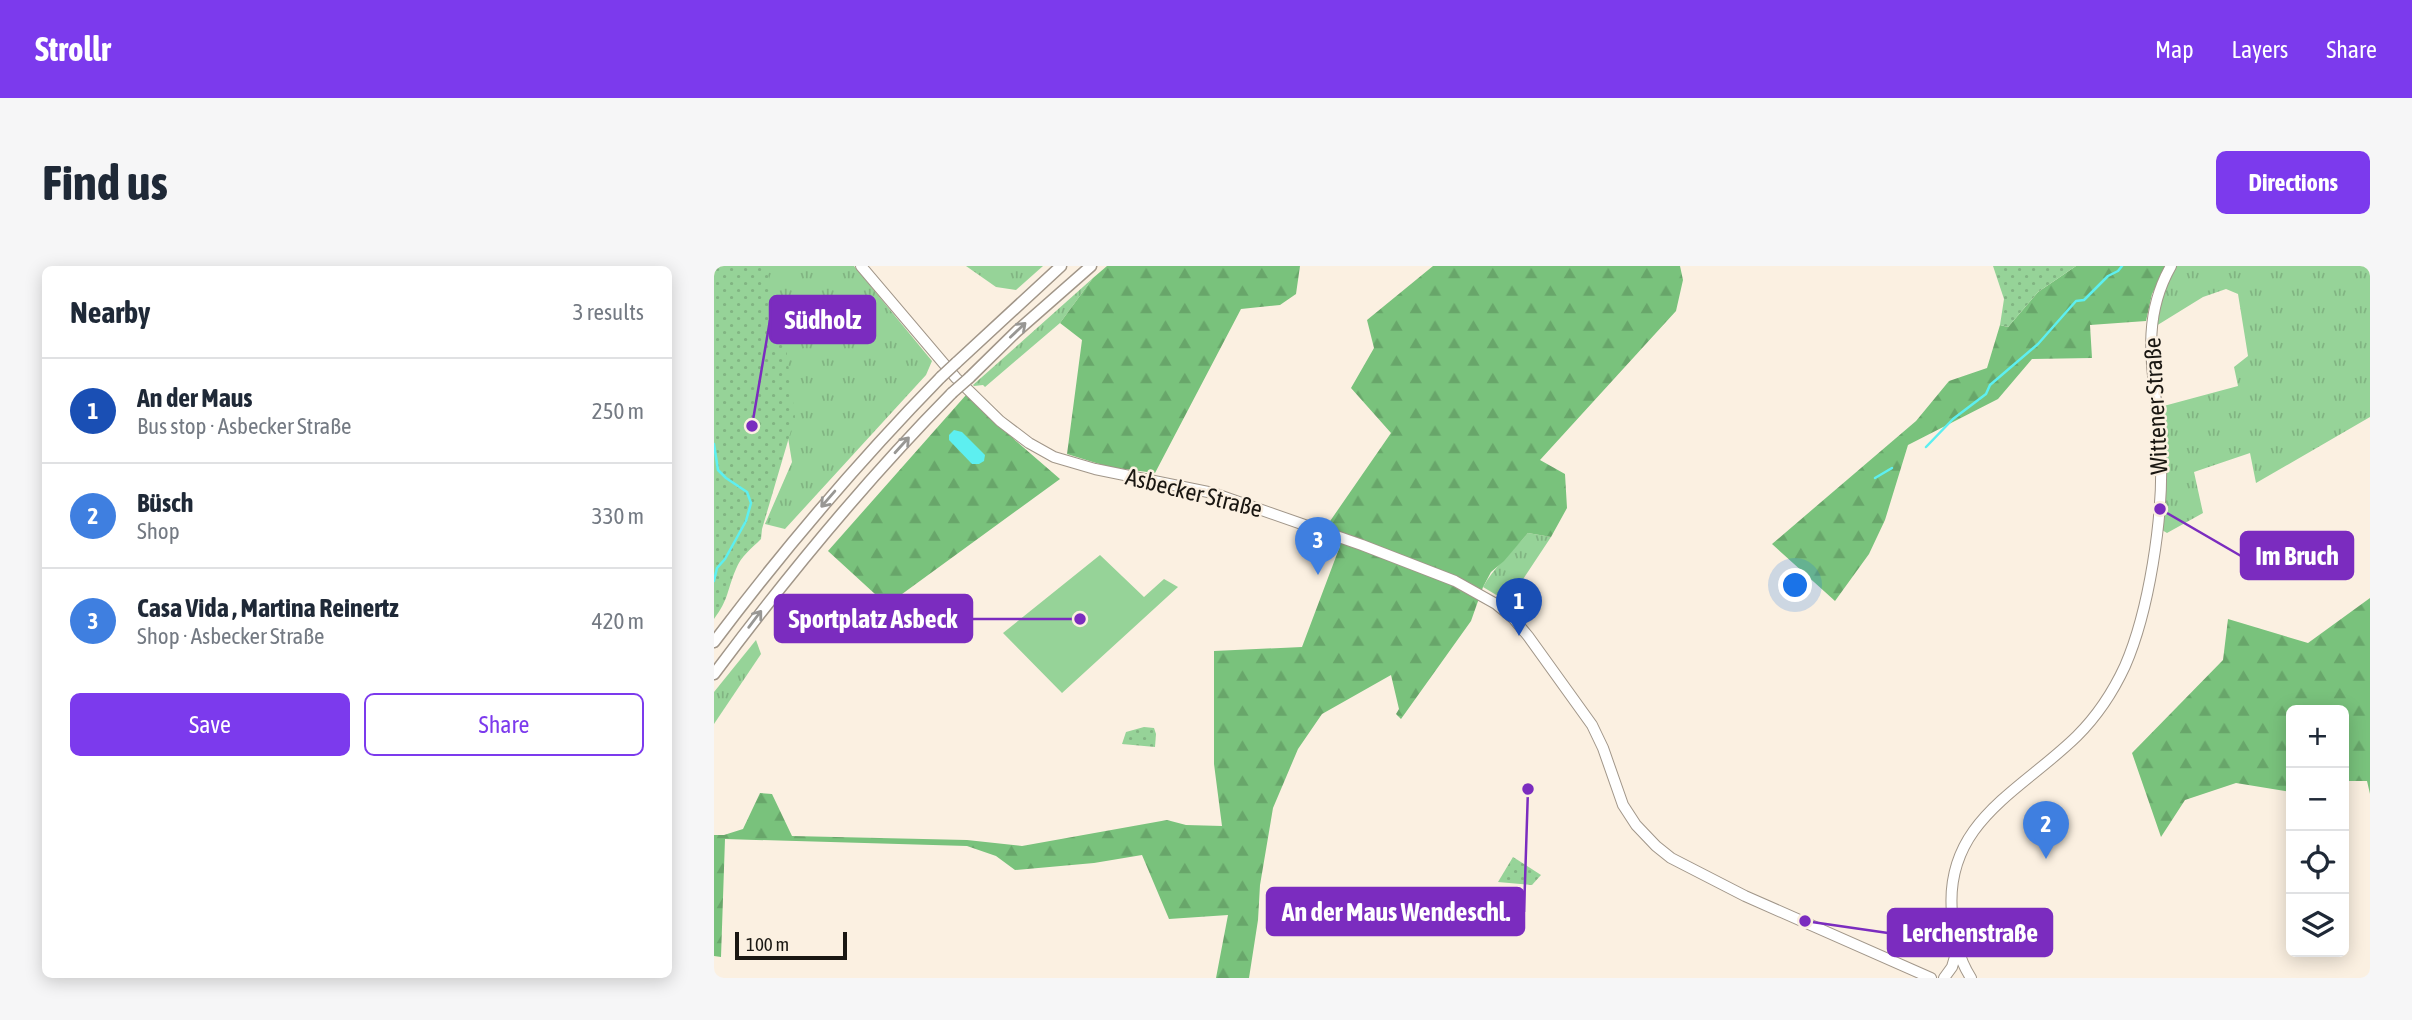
<!DOCTYPE html>
<html lang="en">
<head>
<meta charset="utf-8">
<style>
	body { margin:0; font-family:"Asap Condensed",sans-serif; background:#f6f6f7; color:#1f2937 }
	.controls { position:absolute; right:21px; bottom:21px; display:grid; overflow:hidden; border-radius:10px; box-shadow:0 4px 18px #0003 }
	.controls button { width:63px; height:63px; display:grid; place-items:center; padding:0; border:0; border-bottom:2px solid #e0e1e3; background:#fff; color:#1f2937; font:35px sans-serif }
	.scale { position:absolute; left:21px; bottom:18px; width:112px; box-sizing:border-box; padding-left:7px; border:4px solid #1a1712; border-top:0; font-size:19px; line-height:24px; white-space:nowrap; color:#1a1712; -webkit-text-stroke:5px #fbf0e1; paint-order:stroke }
	.you { position:absolute; left:1082px; top:320px; width:24px; height:24px; margin:-18px; border:5px solid #fff; border-radius:50%; background:#1a73e8; box-shadow:0 0 0 10px #1a73e833 }
	.badge { display:grid; place-items:center; width:46px; height:46px; border-radius:50%; background:#7c3aed; color:#fff; font-size:23px; font-weight:700 }
	.pin { position:absolute; translate:-50% -58px; filter:drop-shadow(0 2px 4px #0008) }
	.pin::after { content:''; position:absolute; top:37px; width:24px; height:21px; background:inherit; clip-path:polygon(0 0,100% 0,50% 100%) }
	.list { margin:0; padding:0; list-style:none }
	h2 { display:flex; justify-content:space-between; align-items:center; height:91px; margin:0; padding:0 28px; font-size:30px }
	h2 small { font-size:23px; font-weight:400; color:#747a83 }
	.list li { display:grid; grid-template-columns:46px 1fr auto; gap:21px; align-items:center; box-sizing:border-box; height:105px; padding:0 28px; border-top:2px solid #e0e1e3 }
	.list b { display:block; font-size:26px; white-space:nowrap }
	.list p { margin:0; font-size:23px; white-space:nowrap; color:#747a83 }
	.list em { font-size:23px; font-style:normal; color:#747a83 }
	.actions { display:flex; gap:14px; padding:21px 28px }
	.actions a { flex:1; padding:16px 0; border:2px solid #7c3aed; border-radius:10px; text-align:center; font-size:24px; color:#7c3aed }
	.actions .main { background:#7c3aed; color:#fff }
	.icon { flex:none; width:38px; height:38px; fill:none; stroke:currentColor; stroke-width:2; stroke-linecap:round; stroke-linejoin:round }
	.map { position:relative; flex:none; width:1656px; height:712px; overflow:hidden; border-radius:10px }
	header { display:flex; align-items:center; gap:42px; box-sizing:border-box; height:98px; padding:0 35px; background:#7c3aed; color:#fff }
	header strong { font-size:33px }
	nav { display:flex; gap:38px; margin-inline-start:auto; font-size:24px }
	.intro { display:flex; align-items:center; justify-content:space-between; box-sizing:border-box; height:168px; padding:0 42px }
	h1 { margin:0; font-size:49px }
	.button { padding:18px 32px; border-radius:10px; background:#7c3aed; color:#fff; font-size:24px; font-weight:700 }
	main { display:flex; gap:42px; padding:0 42px }
	aside { flex:1; background:#fff; border-radius:10px; box-shadow:0 4px 18px #0003 }
	.map>svg:first-child { display:block }
	.grass { fill:url(#grass-tufts) }
	.forest { fill:url(#forest-firs) }
	.park { fill:url(#park-dots) }
	.pitch { fill:#96d398 }
	.water { fill:#5deff0 }
	.lines { fill:none; stroke-linecap:round; stroke-linejoin:round }
	.stream { stroke:#5deff0; stroke-width:2.5 }
	.major-casing { stroke:#a19689; stroke-width:12 }
	.highway-casing { stroke:#a19689; stroke-width:13 }
	.major { stroke:#fff; stroke-width:10 }
	.highway { stroke:#fff; stroke-width:10 }
	.highway-bridge-casing { stroke:#a19689; stroke-width:13; stroke-linecap:butt }
	.highway-bridge { stroke:#fff; stroke-width:10 }
	.oneway { stroke:#989794 }
	.labels { text-anchor:middle; stroke-width:5; stroke-linejoin:round; paint-order:stroke }
	.street-label { font-size:24px; fill:#1a1712; stroke:#fbf0e1 }
	.leader { fill:none; stroke:#7b2cbf; stroke-width:2.5 }
	.callout-dot { fill:#7b2cbf; stroke:#fbf0e1; stroke-width:2.5 }
	.callout { fill:#7b2cbf; stroke:#7b2cbf; stroke-width:2.5 }
	.callout-label { font-size:26px; text-anchor:middle; font-weight:bold; fill:#fff }
</style>
</head>
<body>
<header>
<strong>Strollr</strong>
<nav><a>Map</a><a>Layers</a><a>Share</a></nav>
</header>
<div class="intro"><h1>Find us</h1><a class="button">Directions</a></div>
<main>
<aside>
<h2>Nearby<small>3 results</small></h2>
<ul class="list">
<li><span class="badge" style="background:#1a4fb4">1</span><div><b>An der Maus</b><p>Bus stop · Asbecker Straße</p></div><em>250 m</em></li>
<li><span class="badge" style="background:#3f7fe0">2</span><div><b>Büsch</b><p>Shop</p></div><em>330 m</em></li>
<li><span class="badge" style="background:#3f7fe0">3</span><div><b>Casa Vida , Martina Reinertz</b><p>Shop · Asbecker Straße</p></div><em>420 m</em></li>
</ul>
<div class="actions"><a class="main">Save</a><a>Share</a></div>
</aside>
<div class="map">
<svg width="1656" height="712" viewBox="0 0 1656 712">
	<defs>
		<pattern id="grass-tufts" width="24" height="20" patternUnits="userSpaceOnUse" patternTransform="scale(1.75)"><rect width="24" height="20" fill="#96d398"/><path d="M3 7l-1-3M5 7V3M7 7l1-3M15 17l-1-3M17 17v-4M19 17l1-3" fill="none" stroke="#81b482"/></pattern>
		<pattern id="forest-firs" width="22" height="20" patternUnits="userSpaceOnUse" patternTransform="scale(1.75)"><rect width="22" height="20" fill="#79c27c"/><path d="M5 1l3.5 6h-7zM16 11l3.5 6h-7z" fill="#68a66a"/></pattern>
		<pattern id="park-dots" width="8" height="8" patternUnits="userSpaceOnUse" patternTransform="scale(1.75)"><rect width="8" height="8" fill="#96d398"/><path d="M2 2h.1M6 6h.1" fill="none" stroke="#81b482" stroke-width="1.8" stroke-linecap="round"/></pattern>
	</defs>
	<rect width="100%" height="100%" fill="#fbf0e1"/>
	<g class="grass">
		<polygon points="46,0 140,0 218,95 212,109 71,263 51,258 78,196"/>
		<polygon points="252,0 329,0 302,24 282,21"/>
		<path d="M1462,0h194v151l-114,66 -6,-30 -56,19 9,41 -36,20 -5,-3c4,-42 4,-81 -2,-123l78,-21 -4,-19 14,-11 -10,-62 -12,-5 -23,8 -47,29 5,-27z"/>
		<polygon points="379,12 346,57 271,121 269,119 260,120 259,119"/>
		<path d="M814,267l23,4 -43,65 -25,-15c11,-20 30,-36 45,-54z"/>
		<polygon points="42,374 47,388 0,458 0,426"/>
	</g>
	<g class="forest">
		<polygon points="393,0 586,0 582,28 566,39 527,43 441,207 395,201 353,188 368,74 346,57 379,12"/>
		<polygon points="719,0 966,0 969,14 962,45 826,194 851,208 853,242 837,271 814,267 790,295 777,306 769,321 757,355 687,453 682,448 685,443 677,409 608,448 584,483 559,542 546,619 544,654 535,712 502,712 514,649 455,653 428,589 380,597 301,604 282,590 253,580 11,573 7,691 0,690 0,569 10,569 29,563 46,527 58,528 78,570 253,574 308,580 453,554 472,559 508,560 500,498 500,385 588,381 626,280 612,261 677,167 637,122 660,82 653,54"/>
		<polygon points="1362,0 1453,0 1438,28 1432,55 1376,59 1378,92 1318,93 1284,133 1194,179 1171,254 1155,288 1121,335 1058,278 1202,155 1235,115 1273,102 1286,59 1294,61 1324,26"/>
		<polygon points="252,129 302,175 346,213 173,339 114,285"/>
		<polygon points="1656,332 1656,528 1653,515 1630,515 1630,444 1577,444 1577,526 1522,517 1471,534 1447,571 1418,487 1509,394 1514,353 1594,377"/>
	</g>
	<g class="park">
		<path d="M0,0h52l20,81 9,70 -33,112 -1,10c-10,10 -20,17 -25,30 -9,21 -7,30 -22,50z"/>
		<polygon points="1279,0 1362,0 1324,26 1294,61 1286,59 1290,33"/>
		<polygon points="430,461 440,462 442,468 441,481 408,478 412,466"/>
		<polygon points="799,591 827,609 818,619 784,616"/>
	</g>
	<polygon class="pitch" points="386,289 430,331 450,313 464,321 348,427 289,367"/>
	<polygon class="water" points="240,164 248,166 271,189 270,195 265,198 258,198 235,174 235,169"/>
	<g class="lines">
		<g class="stream">
			<polyline points="0,178 4,204 12,212 33,226 37,237 32,255 11,293 3,302 0,315"/>
			<polyline points="1212,181 1239,153 1272,128 1276,119 1324,78 1362,35 1370,34 1394,10 1404,5 1408,0"/>
			<polyline points="1161,212 1178,202"/>
		</g>
		<defs>
			<g id="major">
				<polyline points="147,0 242,112 286,155 315,177 340,191 381,203 499,227 648,279 741,315 782,338 799,352 814,370 878,459 889,482 909,539 922,559 942,580 957,592 1031,630 1217,712"/>
				<polyline points="1230,712 1238,701 1243,684"/>
				<path d="M1257,712c-13,-20 -17,-42 -19,-65 -8,-91 69,-122 125,-177 20,-20 36,-44 48,-70 24,-55 38,-147 36,-208 -1,-68 -27,-127 10,-192"/>
			</g>
			<g id="highway">
				<polyline points="242,97 347,0"/>
				<polyline points="255,112 303,65 377,0"/>
				<path d="M0,376c70,-93 146,-182 227,-265"/>
				<path d="M0,408c74,-99 152,-194 238,-281"/>
			</g>
		</defs>
		<use href="#major" class="major-casing"/>
		<use href="#highway" class="highway-casing"/>
		<use href="#major" class="major"/>
		<use href="#highway" class="highway"/>
		<defs>
			<g id="highway-bridge">
				<polyline points="227,111 242,97"/>
				<polyline points="238,127 255,112"/>
			</g>
		</defs>
		<use href="#highway-bridge" class="highway-bridge-casing"/>
		<use href="#highway-bridge" class="highway-bridge"/>
	</g>
	<defs><path id="oneway-shaft" d="M-6 0H5M1.5-3L5.5 0L1.5 3" fill="none" stroke-width="1.6" stroke-linecap="round" stroke-linejoin="round" transform="scale(1.75)"/></defs>
	<g class="oneway">
		<use href="#oneway-shaft" transform="translate(304 64) rotate(-43)"/>
		<use href="#oneway-shaft" transform="translate(188 179) rotate(-48)"/>
		<use href="#oneway-shaft" transform="translate(114 233) rotate(131)"/>
		<use href="#oneway-shaft" transform="translate(41 353) rotate(-53)"/>
	</g>
	<g class="labels">
		<g class="street-label">
			<text transform="translate(1442 140) rotate(-93)" y="8">Wittener Straße</text>
			<text transform="translate(480 227) rotate(14)" y="8">Asbecker Straße</text>
		</g>
	</g>
	<path class="leader" d="M38 160L56 54M1446 243L1527 290M366 353L258 353M814 523L810 646M1091 655L1174 667"/>
	<g class="callout-dot">
		<circle cx="38" cy="160" r="7"/>
		<circle cx="1446" cy="243" r="7"/>
		<circle cx="366" cy="353" r="7"/>
		<circle cx="814" cy="523" r="7"/>
		<circle cx="1091" cy="655" r="7"/>
	</g>
	<g class="callout">
		<rect x="56" y="30" width="105" height="47" rx="7"/>
		<rect x="1527" y="266" width="112" height="47" rx="7"/>
		<rect x="61" y="329" width="197" height="47" rx="7"/>
		<rect x="553" y="622" width="257" height="47" rx="7"/>
		<rect x="1174" y="643" width="164" height="47" rx="7"/>
	</g>
	<g class="callout-label">
		<text x="109" y="63">Südholz</text>
		<text x="1583" y="299">Im Bruch</text>
		<text x="159" y="362">Sportplatz Asbeck</text>
		<text x="682" y="655">An der Maus Wendeschl.</text>
		<text x="1256" y="676">Lerchenstraße</text>
	</g>
</svg>
<div class="controls">
<button>+</button>
<button>−</button>
<button><svg class="icon" aria-label="locate" viewBox="0 0 24 24"><circle cx="12" cy="12" r="6"/><path d="M12 2v4M12 18v4M2 12h4M18 12h4"/></svg></button>
<button><svg class="icon" aria-label="layers" viewBox="0 0 24 24"><path d="M12 4l9 5-9 5-9-5zM3 14l9 5 9-5"/></svg></button>
</div>
<div class="scale">100 m</div>
<div class="you"></div>
<div class="pin badge" style="left:805px;top:370px;background:#1a4fb4">1</div>
<div class="pin badge" style="left:1332px;top:593px;background:#3f7fe0">2</div>
<div class="pin badge" style="left:604px;top:309px;background:#3f7fe0">3</div>
</div>
</main>
</body>
</html>
